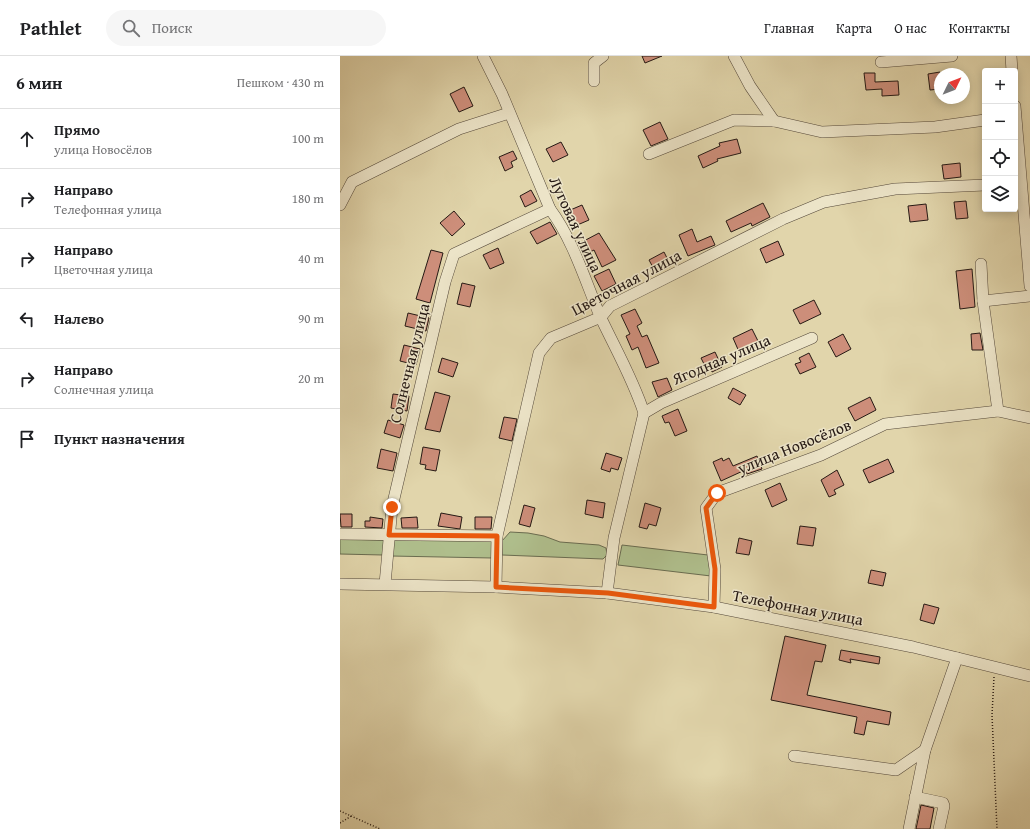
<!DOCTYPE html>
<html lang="ru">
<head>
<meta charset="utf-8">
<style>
	body { margin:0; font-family:"Gentium Book Plus",serif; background:#f6f6f6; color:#202124 }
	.controls { position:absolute; right:12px; top:12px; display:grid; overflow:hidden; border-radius:4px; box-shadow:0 2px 10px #0003 }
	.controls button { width:36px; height:36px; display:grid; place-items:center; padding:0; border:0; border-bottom:1px solid #e0e0e0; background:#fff; color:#202124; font:20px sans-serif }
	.compass { position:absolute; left:594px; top:12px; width:36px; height:36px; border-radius:50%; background:#fff; box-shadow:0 2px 10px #0003; rotate:47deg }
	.stop { position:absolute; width:12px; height:12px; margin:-9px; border:3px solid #ea580c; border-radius:50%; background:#fff }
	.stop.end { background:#ea580c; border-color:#fff; box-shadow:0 1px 4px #0008 }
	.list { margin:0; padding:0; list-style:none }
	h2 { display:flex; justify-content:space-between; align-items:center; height:52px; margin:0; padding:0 16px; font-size:17px }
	h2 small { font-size:13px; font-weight:400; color:#757577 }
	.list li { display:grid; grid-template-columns:26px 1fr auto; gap:12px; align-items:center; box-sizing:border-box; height:60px; padding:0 16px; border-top:1px solid #e0e0e0 }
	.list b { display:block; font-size:15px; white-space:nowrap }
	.list p { margin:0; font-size:13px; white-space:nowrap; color:#757577 }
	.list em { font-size:13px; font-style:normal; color:#757577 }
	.icon { flex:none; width:22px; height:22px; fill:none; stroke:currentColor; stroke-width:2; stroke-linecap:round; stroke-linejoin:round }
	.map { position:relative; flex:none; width:690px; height:773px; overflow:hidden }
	header { display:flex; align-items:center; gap:24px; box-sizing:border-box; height:56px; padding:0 20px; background:#fff; border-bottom:1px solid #e0e0e0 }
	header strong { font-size:19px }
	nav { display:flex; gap:22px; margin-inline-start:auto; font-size:14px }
	.search { width:280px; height:36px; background:#f6f6f6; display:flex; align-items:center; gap:10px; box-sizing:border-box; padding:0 14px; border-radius:22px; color:#757577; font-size:15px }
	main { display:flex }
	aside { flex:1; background:#fff }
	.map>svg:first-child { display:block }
	.green { fill:#afbe8c; stroke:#6a6c50 }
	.building { fill:#cd8e7a; stroke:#251914 }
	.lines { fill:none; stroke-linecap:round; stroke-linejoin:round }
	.minor-casing { stroke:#54483a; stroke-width:12 }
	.path { stroke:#251914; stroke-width:1.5; stroke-dasharray:1 2; stroke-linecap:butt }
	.minor { stroke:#ece4c8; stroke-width:11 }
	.route { stroke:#ea580c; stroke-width:5 }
	.labels { text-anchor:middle; stroke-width:3; stroke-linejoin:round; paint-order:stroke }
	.street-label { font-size:16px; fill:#251914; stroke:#ece4c8 }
</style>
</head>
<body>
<header>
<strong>Pathlet</strong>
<div class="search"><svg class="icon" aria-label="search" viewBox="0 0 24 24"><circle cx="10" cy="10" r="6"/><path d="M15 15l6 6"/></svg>Поиск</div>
<nav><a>Главная</a><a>Карта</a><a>О нас</a><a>Контакты</a></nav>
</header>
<main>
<aside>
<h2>6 мин<small>Пешком · 430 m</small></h2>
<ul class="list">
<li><svg class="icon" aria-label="ahead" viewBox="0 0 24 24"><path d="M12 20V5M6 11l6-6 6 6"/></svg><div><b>Прямо</b><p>улица Новосёлов</p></div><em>100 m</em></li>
<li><svg class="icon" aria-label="right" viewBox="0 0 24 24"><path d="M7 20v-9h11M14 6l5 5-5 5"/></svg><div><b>Направо</b><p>Телефонная улица</p></div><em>180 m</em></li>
<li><svg class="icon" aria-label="right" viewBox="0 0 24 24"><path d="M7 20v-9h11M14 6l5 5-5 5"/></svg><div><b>Направо</b><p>Цветочная улица</p></div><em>40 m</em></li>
<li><svg class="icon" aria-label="left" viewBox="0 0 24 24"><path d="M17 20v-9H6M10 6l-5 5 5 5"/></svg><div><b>Налево</b></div><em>90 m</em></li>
<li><svg class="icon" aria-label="right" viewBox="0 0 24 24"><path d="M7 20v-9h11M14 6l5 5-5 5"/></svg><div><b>Направо</b><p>Солнечная улица</p></div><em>20 m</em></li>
<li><svg class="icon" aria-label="arrive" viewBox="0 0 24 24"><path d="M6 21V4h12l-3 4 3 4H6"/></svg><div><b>Пункт назначения</b></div></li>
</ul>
</aside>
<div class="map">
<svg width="690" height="773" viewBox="0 0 690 773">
	<rect width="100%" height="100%" fill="#e1d5ab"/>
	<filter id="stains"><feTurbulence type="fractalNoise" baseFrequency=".005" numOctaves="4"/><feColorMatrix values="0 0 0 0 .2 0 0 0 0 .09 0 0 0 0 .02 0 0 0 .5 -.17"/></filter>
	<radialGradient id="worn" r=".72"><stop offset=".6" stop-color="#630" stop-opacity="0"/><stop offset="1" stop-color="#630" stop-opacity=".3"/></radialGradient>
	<g class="green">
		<polygon points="170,476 188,477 204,480 220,486 259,489 266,492 267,499 263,503 162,499 162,485"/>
		<polygon points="53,482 154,483 152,502 51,500"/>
		<polygon points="0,483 44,484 43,499 0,498"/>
		<polygon points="282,489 368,499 371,520 278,509"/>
	</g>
	<g class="building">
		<polygon points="302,0 322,0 305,7"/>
		<polygon points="600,16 600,33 590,34 588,18"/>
		<polygon points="524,17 535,17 535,26 558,25 559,39 542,40 542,33 526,34"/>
		<polygon points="124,31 133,50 119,56 110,38"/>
		<polygon points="320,66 328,83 311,90 303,74"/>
		<polygon points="397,83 401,97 377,103 378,105 363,112 358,100 380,90 379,87"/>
		<polygon points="221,86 228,99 213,106 206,93"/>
		<polygon points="173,95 177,103 171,106 173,111 165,115 159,101"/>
		<polygon points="620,107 621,121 604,123 602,109"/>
		<polygon points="191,134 197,145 185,151 180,140"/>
		<polygon points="626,145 628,162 616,163 614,146"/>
		<polygon points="423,147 430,161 412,170 411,167 391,176 386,165"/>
		<polygon points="586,148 588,164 570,166 568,150"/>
		<polygon points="242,149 249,164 235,170 228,155"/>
		<polygon points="114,155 125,168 112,180 100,167"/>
		<polygon points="210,166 217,178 197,188 190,176"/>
		<polygon points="352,173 357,186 371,180 375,189 348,200 339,179"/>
		<polygon points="259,177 276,204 262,211 254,194 246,198 240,187"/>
		<polygon points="438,185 444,199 426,207 420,193"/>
		<polygon points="158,192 164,207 150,213 143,199"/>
		<polygon points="91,194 103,197 90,247 76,243"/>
		<polygon points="324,196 331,210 316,217 309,204"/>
		<polygon points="269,213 276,228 262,235 254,220"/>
		<polygon points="632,213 635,251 620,253 616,215"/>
		<polygon points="122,227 135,230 130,251 117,248"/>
		<polygon points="474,244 481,258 460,268 453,254"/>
		<polygon points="295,253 302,267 297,270 302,281 307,279 319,307 306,312 298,291 292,294 286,280 290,278 281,259"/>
		<polygon points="68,257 89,262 86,275 65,270"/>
		<polygon points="412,273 420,289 400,298 393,282"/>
		<polygon points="640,277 643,294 632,294 631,278"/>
		<polygon points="503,278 511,293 496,301 488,286"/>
		<polygon points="64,289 80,293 76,309 60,305"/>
		<polygon points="375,296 382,311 372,316 371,312 367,314 361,302"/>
		<polygon points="469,297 476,311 460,318 455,308 461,306 459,302"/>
		<polygon points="102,302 118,307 113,321 98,316"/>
		<polygon points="327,322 332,334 318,341 312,326"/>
		<polygon points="393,332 406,339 400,349 388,342"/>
		<polygon points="95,336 110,340 100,376 85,373"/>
		<polygon points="53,338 69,340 67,355 51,352"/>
		<polygon points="530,341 536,354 515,365 508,352"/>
		<polygon points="338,353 347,375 335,380 329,366 325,367 322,360"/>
		<polygon points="164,361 177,363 172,385 159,382"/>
		<polygon points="48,364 64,369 60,382 44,377"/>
		<polygon points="83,391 100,394 96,415 85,413 86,409 80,408"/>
		<polygon points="41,393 57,397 53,415 37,412"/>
		<polygon points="266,397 282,402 278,414 271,412 270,416 261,413"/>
		<polygon points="417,400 422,413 407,418 405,414 381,425 373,406 382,402 383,405 389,402 393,410"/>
		<polygon points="548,403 554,416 529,427 523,414"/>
		<polygon points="497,414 504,429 494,434 496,438 489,441 481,424"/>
		<polygon points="440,427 447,444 432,451 425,434"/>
		<polygon points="247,444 265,447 263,462 245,458"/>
		<polygon points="305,447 321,452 316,470 309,468 307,473 299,471"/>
		<polygon points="184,449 195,452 190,471 179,468"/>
		<polygon points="101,457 122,461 120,473 98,470"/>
		<polygon points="0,458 12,458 12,471 1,471"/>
		<polygon points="30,461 43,463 42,472 25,471 25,465 30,465"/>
		<polygon points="77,461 78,472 62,472 61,462"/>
		<polygon points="135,461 152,461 151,473 135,473"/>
		<polygon points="460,470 476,472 473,490 457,488"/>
		<polygon points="399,482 412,485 409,499 396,497"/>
		<polygon points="531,514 546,517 543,530 528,527"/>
		<polygon points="584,548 599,552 594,568 580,564"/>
		<polygon points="445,580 486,589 482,606 475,605 467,639 551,656 549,669 527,665 524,679 514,677 517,661 431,644"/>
		<polygon points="501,594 540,601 539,608 510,603 511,607 499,604"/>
		<polygon points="581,749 594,752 590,773 576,773"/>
	</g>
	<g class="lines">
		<defs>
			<g id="minor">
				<path d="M143,0l19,38 48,115c23,31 35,71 50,107 15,32 33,63 44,97"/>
				<polyline points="394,0 410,30 434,65"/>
				<polyline points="671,0 672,15"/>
				<polyline points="541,6 612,0"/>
				<polyline points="254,25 254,7 263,0"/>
				<polyline points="675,50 690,230"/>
				<polyline points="309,98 394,64 434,65 482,76 595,71 645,64"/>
				<polyline points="0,149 12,126 119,73 169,57"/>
				<polyline points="641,208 643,245 658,355 690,362"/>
				<polyline points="643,245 690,240"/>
				<polyline points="304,357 321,347 472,282"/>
				<polyline points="0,478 157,480"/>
				<polyline points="0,528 156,531 267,537 374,551 573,591 690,620"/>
				<polyline points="45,528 52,451 105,226 114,198 210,153"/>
				<polyline points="156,531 157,480 199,297 211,282 261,261 270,250 443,163 484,146 555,133 645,129"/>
				<polyline points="267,537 274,482 304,357"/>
				<polyline points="374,551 375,513 366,452 377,437 481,399 545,368 658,355"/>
				<polyline points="454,700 556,714 585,694"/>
				<polyline points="575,741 603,747 604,750 599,773"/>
				<polyline points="569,773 585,694 617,602"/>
			</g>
		</defs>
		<use href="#minor" class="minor-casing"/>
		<g class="path">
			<polyline points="654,621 652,659 657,773"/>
			<polyline points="0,755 40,773"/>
			<polyline points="0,767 13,759"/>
		</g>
		<use href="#minor" class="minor"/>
	</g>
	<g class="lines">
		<polyline class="route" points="52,451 49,479 157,480 156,531 268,537 374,551 375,513 366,452 377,437"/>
	</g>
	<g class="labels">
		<g class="street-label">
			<text transform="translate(236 168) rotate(65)" y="6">Луговая улица</text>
			<text transform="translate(286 226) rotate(-28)" y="6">Цветочная улица</text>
			<text transform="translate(381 303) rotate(-23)" y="6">Ягодная улица</text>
			<text transform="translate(69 307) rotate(-76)" y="6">Солнечная улица</text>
			<text transform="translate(454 390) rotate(-22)" y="6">улица Новосёлов</text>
			<text transform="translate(458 551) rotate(11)" y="6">Телефонная улица</text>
		</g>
	</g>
	<rect width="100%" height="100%" filter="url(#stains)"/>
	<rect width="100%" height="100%" fill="url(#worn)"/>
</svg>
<div class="controls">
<button>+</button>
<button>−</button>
<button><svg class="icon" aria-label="locate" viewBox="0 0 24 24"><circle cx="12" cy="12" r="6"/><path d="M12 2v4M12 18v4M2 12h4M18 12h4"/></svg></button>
<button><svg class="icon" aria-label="layers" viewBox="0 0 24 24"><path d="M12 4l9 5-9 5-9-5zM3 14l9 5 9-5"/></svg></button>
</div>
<svg class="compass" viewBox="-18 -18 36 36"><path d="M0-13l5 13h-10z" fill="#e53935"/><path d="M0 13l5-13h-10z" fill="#757577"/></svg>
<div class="stop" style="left:377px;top:437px"></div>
<div class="stop end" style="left:52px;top:451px"></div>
</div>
</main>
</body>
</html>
